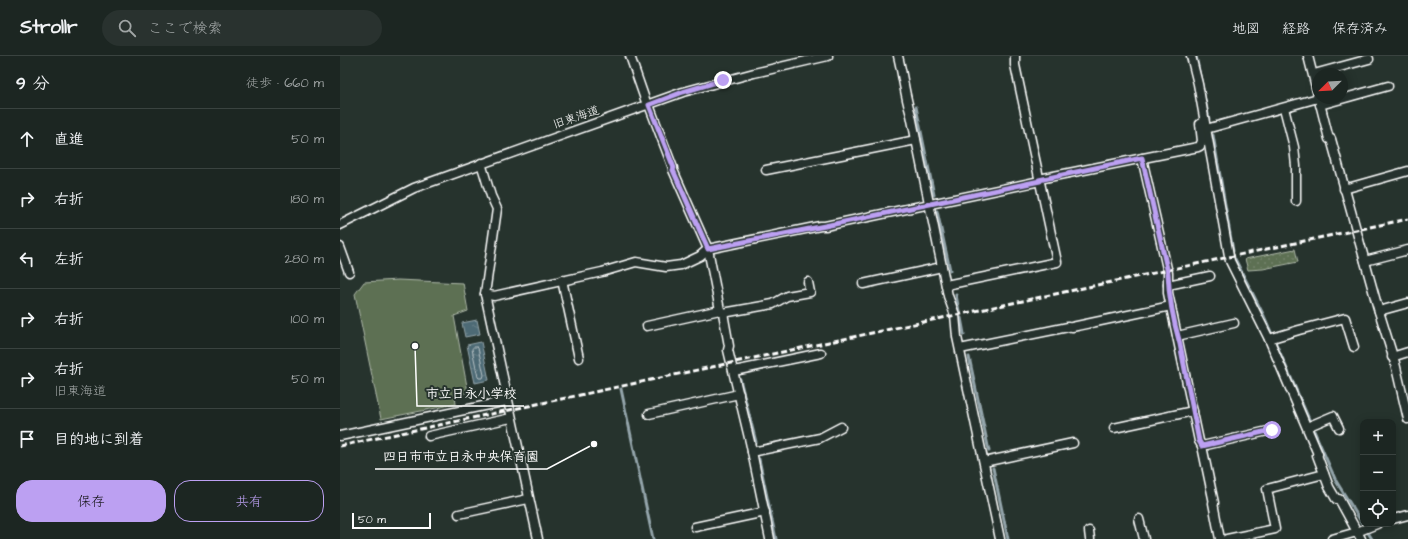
<!DOCTYPE html>
<html lang="ja">
<head>
<meta charset="utf-8">
<style>
	body { margin:0; font-family:"Architects Daughter","Klee One",sans-serif; background:#29322f; color:#f1f3f6 }
	.controls { position:absolute; right:12px; bottom:12px; display:grid; overflow:hidden; border-radius:8px; box-shadow:0 2px 10px #0003 }
	.controls button { width:36px; height:36px; display:grid; place-items:center; padding:0; border:0; border-bottom:1px solid #3a4340; background:#1c2622; color:#f1f3f6; font:20px sans-serif }
	.compass { position:absolute; left:972px; top:12px; width:36px; height:36px; border-radius:50%; background:#1c2622; box-shadow:0 2px 10px #0003; rotate:246deg }
	.scale { position:absolute; left:12px; bottom:10px; width:79px; box-sizing:border-box; padding-left:4px; border:2px solid #fff; border-top:0; font-size:11px; line-height:14px; white-space:nowrap; color:#fff; -webkit-text-stroke:3px #26332d; paint-order:stroke }
	.stop { position:absolute; width:12px; height:12px; margin:-9px; border:3px solid #bca0f2; border-radius:50%; background:#fff }
	.stop.end { background:#bca0f2; border-color:#fff; box-shadow:0 1px 4px #0008 }
	.list { margin:0; padding:0; list-style:none }
	h2 { display:flex; justify-content:space-between; align-items:center; height:52px; margin:0; padding:0 16px; font-size:17px }
	h2 small { font-size:13px; font-weight:400; color:#a0a5a5 }
	.list li { display:grid; grid-template-columns:26px 1fr auto; gap:12px; align-items:center; box-sizing:border-box; height:60px; padding:0 16px; border-top:1px solid #3a4340 }
	.list b { display:block; font-size:15px; white-space:nowrap }
	.list p { margin:0; font-size:13px; white-space:nowrap; color:#a0a5a5 }
	.list em { font-size:13px; font-style:normal; color:#a0a5a5 }
	.actions { display:flex; gap:8px; padding:12px 16px }
	.actions a { flex:1; padding:9px 0; border:1px solid #bca0f2; border-radius:16px; text-align:center; font-size:14px; color:#bca0f2 }
	.actions .main { background:#bca0f2; color:#111 }
	.icon { flex:none; width:22px; height:22px; fill:none; stroke:currentColor; stroke-width:2; stroke-linecap:round; stroke-linejoin:round }
	.map { position:relative; flex:none; width:1068px; height:483px; overflow:hidden }
	header { display:flex; align-items:center; gap:24px; box-sizing:border-box; height:56px; padding:0 20px; background:#1c2622; border-bottom:1px solid #3a4340 }
	header strong { font-size:19px }
	nav { display:flex; gap:22px; margin-inline-start:auto; font-size:14px }
	.search { width:280px; height:36px; background:#29322f; display:flex; align-items:center; gap:10px; box-sizing:border-box; padding:0 14px; border-radius:22px; color:#a0a5a5; font-size:15px }
	main { display:flex }
	aside { flex:1; background:#1c2622 }
	.map>svg:first-child { display:block }
	.green { fill:url(#green-dots); stroke:#aeb8a9 }
	.pitch { fill:#5d7053; stroke:#aeb8a9 }
	.water { fill:url(#water-ripples); stroke:#95a6ac }
	.lines { fill:none; stroke-linecap:round; stroke-linejoin:round }
	.shore { stroke:#b8c3c7; stroke-width:1 }
	.stream { stroke:#95a6ac; stroke-width:3 }
	.street-casing { stroke:#fff; stroke-width:11 }
	.street { stroke:#26332d; stroke-width:8 }
	.rail { stroke:#fff; stroke-width:3; stroke-dasharray:6 3; stroke-linecap:butt }
	.route { stroke:#bca0f2; stroke-width:5 }
	.labels { text-anchor:middle; stroke-width:4; stroke-linejoin:round; paint-order:stroke }
	.street-label { font-size:12px; fill:#fff; stroke:#26332d }
	.leader { fill:none; stroke:#fff; stroke-width:1.5 }
	.callout-dot { fill:#fff; stroke:#26332d; stroke-width:1.5 }
	.callout-label { font-size:13px; text-anchor:middle; font-weight:bold; fill:#fff; stroke:#26332d; stroke-width:4; stroke-linejoin:round; paint-order:stroke }
</style>
</head>
<body>
<header>
<strong>Strollr</strong>
<div class="search"><svg class="icon" aria-label="search" viewBox="0 0 24 24"><circle cx="10" cy="10" r="6"/><path d="M15 15l6 6"/></svg>ここで検索</div>
<nav><a>地図</a><a>経路</a><a>保存済み</a></nav>
</header>
<main>
<aside>
<h2>9 分<small>徒歩 · 660 m</small></h2>
<ul class="list">
<li><svg class="icon" aria-label="ahead" viewBox="0 0 24 24"><path d="M12 20V5M6 11l6-6 6 6"/></svg><div><b>直進</b></div><em>50 m</em></li>
<li><svg class="icon" aria-label="right" viewBox="0 0 24 24"><path d="M7 20v-9h11M14 6l5 5-5 5"/></svg><div><b>右折</b></div><em>180 m</em></li>
<li><svg class="icon" aria-label="left" viewBox="0 0 24 24"><path d="M17 20v-9H6M10 6l-5 5 5 5"/></svg><div><b>左折</b></div><em>280 m</em></li>
<li><svg class="icon" aria-label="right" viewBox="0 0 24 24"><path d="M7 20v-9h11M14 6l5 5-5 5"/></svg><div><b>右折</b></div><em>100 m</em></li>
<li><svg class="icon" aria-label="right" viewBox="0 0 24 24"><path d="M7 20v-9h11M14 6l5 5-5 5"/></svg><div><b>右折</b><p>旧東海道</p></div><em>50 m</em></li>
<li><svg class="icon" aria-label="arrive" viewBox="0 0 24 24"><path d="M6 21V4h12l-3 4 3 4H6"/></svg><div><b>目的地に到着</b></div></li>
</ul>
<div class="actions"><a class="main">保存</a><a>共有</a></div>
</aside>
<div class="map">
<svg width="1068" height="483" viewBox="0 0 1068 483">
	<defs>
		<pattern id="green-dots" width="8" height="8" patternUnits="userSpaceOnUse"><rect width="8" height="8" fill="#5d7053"/><path d="M2 2h.1M6 6h.1" fill="none" stroke="#75856d" stroke-width="1.8" stroke-linecap="round"/></pattern>
		<pattern id="water-ripples" width="26" height="14" patternUnits="userSpaceOnUse"><rect width="26" height="14" fill="#4e6a74"/><path d="M2 4q2-2 4 0t4 0M15 11q2-2 4 0t4 0" fill="none" stroke="#698089"/></pattern>
	</defs>
	<rect width="100%" height="100%" fill="#26332d"/>
	<filter id="ink" filterUnits="userSpaceOnUse"><feTurbulence type="fractalNoise" baseFrequency=".025" numOctaves="2"/><feDisplacementMap in="SourceGraphic" scale="8" xChannelSelector="R" yChannelSelector="G"/><feConvolveMatrix kernelMatrix="1 2 1 2 8 2 1 2 1" color-interpolation-filters="sRGB"/></filter>
	<g filter="url(#ink)">
		<polygon class="green" points="955,193 958,206 923,213 908,214 905,203"/>
		<polygon class="pitch" points="58,224 123,227 128,255 114,260 128,336 115,340 116,348 41,363 15,238 24,226"/>
		<g class="water">
			<polygon points="137,264 140,278 125,281 122,267"/>
			<polygon points="141,286 149,324 135,327 127,289"/>
		</g>
		<g class="lines">
			<polygon class="shore" points="134,291 137,291 138,292 144,319 143,322 139,322 138,321 132,293"/>
			<g class="stream">
				<polyline points="856,0 869,63"/>
				<polyline points="576,51 594,139"/>
				<polyline points="873,79 893,195"/>
				<polyline points="597,155 610,214"/>
				<polyline points="895,203 924,260 996,425 1032,483"/>
				<polyline points="616,239 619,255"/>
				<polyline points="621,262 624,278"/>
				<polyline points="629,301 649,395"/>
				<polyline points="400,323 416,386"/>
				<polyline points="281,333 313,483"/>
				<polyline points="419,403 436,483"/>
				<polyline points="653,412 668,483"/>
			</g>
			<defs>
				<g id="street">
					<polyline points="290,0 307,49"/>
					<path d="M558,0c5,20 7,40 13,59l37,181 7,19 2,22 43,202"/>
					<polyline points="851,0 858,28 890,205 929,283 978,398 977,399 989,431 996,443 999,443 1021,483"/>
					<polyline points="968,0 989,83 991,83 1037,249 1055,307 1068,363"/>
					<polyline points="974,18 1029,3"/>
					<polyline points="309,49 333,112 333,114 368,193 380,254 383,257 389,290 388,294 410,386 430,483"/>
					<polyline points="980,49 1048,30"/>
					<polyline points="944,52 954,91 956,110 956,145"/>
					<polyline points="866,73 978,42"/>
					<polyline points="802,102 828,217 828,229"/>
					<polyline points="141,107 151,140 157,153 145,238 198,483"/>
					<polyline points="426,114 576,84"/>
					<polyline points="699,123 858,91 860,90 862,85 860,68 864,66"/>
					<polyline points="1004,133 1068,115"/>
					<polyline points="0,169 74,132 343,36 414,17 488,0"/>
					<polyline points="0,191 9,216"/>
					<polyline points="1025,205 1068,194"/>
					<polyline points="870,220 828,229 828,237 859,385 862,390 874,447 873,447 880,483"/>
					<polyline points="222,224 239,302"/>
					<polyline points="523,228 602,211"/>
					<polyline points="606,229 717,206 675,9 675,0"/>
					<polyline points="145,238 154,240 262,216 296,206 326,211 341,209 360,200 368,193 480,170 485,170 700,125"/>
					<polyline points="1039,255 1068,247"/>
					<polyline points="383,257 433,248 447,240 470,236 468,226"/>
					<polyline points="307,270 380,254"/>
					<polyline points="732,271 831,250"/>
					<polyline points="837,280 894,267"/>
					<polyline points="929,283 959,274 1005,262 1014,291"/>
					<polyline points="620,293 728,271"/>
					<polyline points="1052,301 1068,296"/>
					<polyline points="394,315 481,297"/>
					<polyline points="309,358 399,338"/>
					<polyline points="967,371 993,360 999,372"/>
					<polyline points="774,372 853,355"/>
					<polyline points="0,380 167,345"/>
					<polyline points="89,380 171,362"/>
					<polyline points="862,390 932,374"/>
					<polyline points="412,396 480,382 501,371"/>
					<polyline points="644,406 733,387"/>
					<polyline points="119,458 188,443"/>
					<polyline points="799,463 804,483"/>
					<polyline points="1053,463 1068,459"/>
					<polyline points="355,471 425,456"/>
					<polyline points="749,475 750,483"/>
					<polyline points="887,483 935,473 927,433 984,418"/>
					<polyline points="992,483 1017,476 1037,468"/>
				</g>
			</defs>
			<use href="#street" class="street-casing"/>
			<use href="#street" class="street"/>
			<polyline class="rail" points="0,390 1068,163"/>
		</g>
	</g>
	<g class="lines" filter="url(#ink)">
		<path class="route" d="M383,24l-40,12 -34,13 25,63 -1,2 35,79 117,-23 215,-45 -1,-1 103,-22 26,115c1,25 5,47 12,71l19,97 3,5 70,-16"/>
	</g>
	<g class="labels">
		<g class="street-label">
			<text transform="translate(236 61) rotate(-19)" y="4">旧東海道</text>
		</g>
	</g>
	<path class="leader" d="M75 290L77 350H184M254 388L207 413H35"/>
	<g class="callout-dot">
		<circle cx="75" cy="290" r="4"/>
		<circle cx="254" cy="388" r="4"/>
	</g>
	<g class="callout-label">
		<text x="131" y="342">市立日永小学校</text>
		<text x="121" y="405">四日市市立日永中央保育園</text>
	</g>
</svg>
<div class="controls">
<button>+</button>
<button>−</button>
<button><svg class="icon" aria-label="locate" viewBox="0 0 24 24"><circle cx="12" cy="12" r="6"/><path d="M12 2v4M12 18v4M2 12h4M18 12h4"/></svg></button>
</div>
<svg class="compass" viewBox="-18 -18 36 36"><path d="M0-13l5 13h-10z" fill="#e53935"/><path d="M0 13l5-13h-10z" fill="#a0a5a5"/></svg>
<div class="scale">50 m</div>
<div class="stop" style="left:932px;top:374px"></div>
<div class="stop end" style="left:383px;top:24px"></div>
</div>
</main>
</body>
</html>
